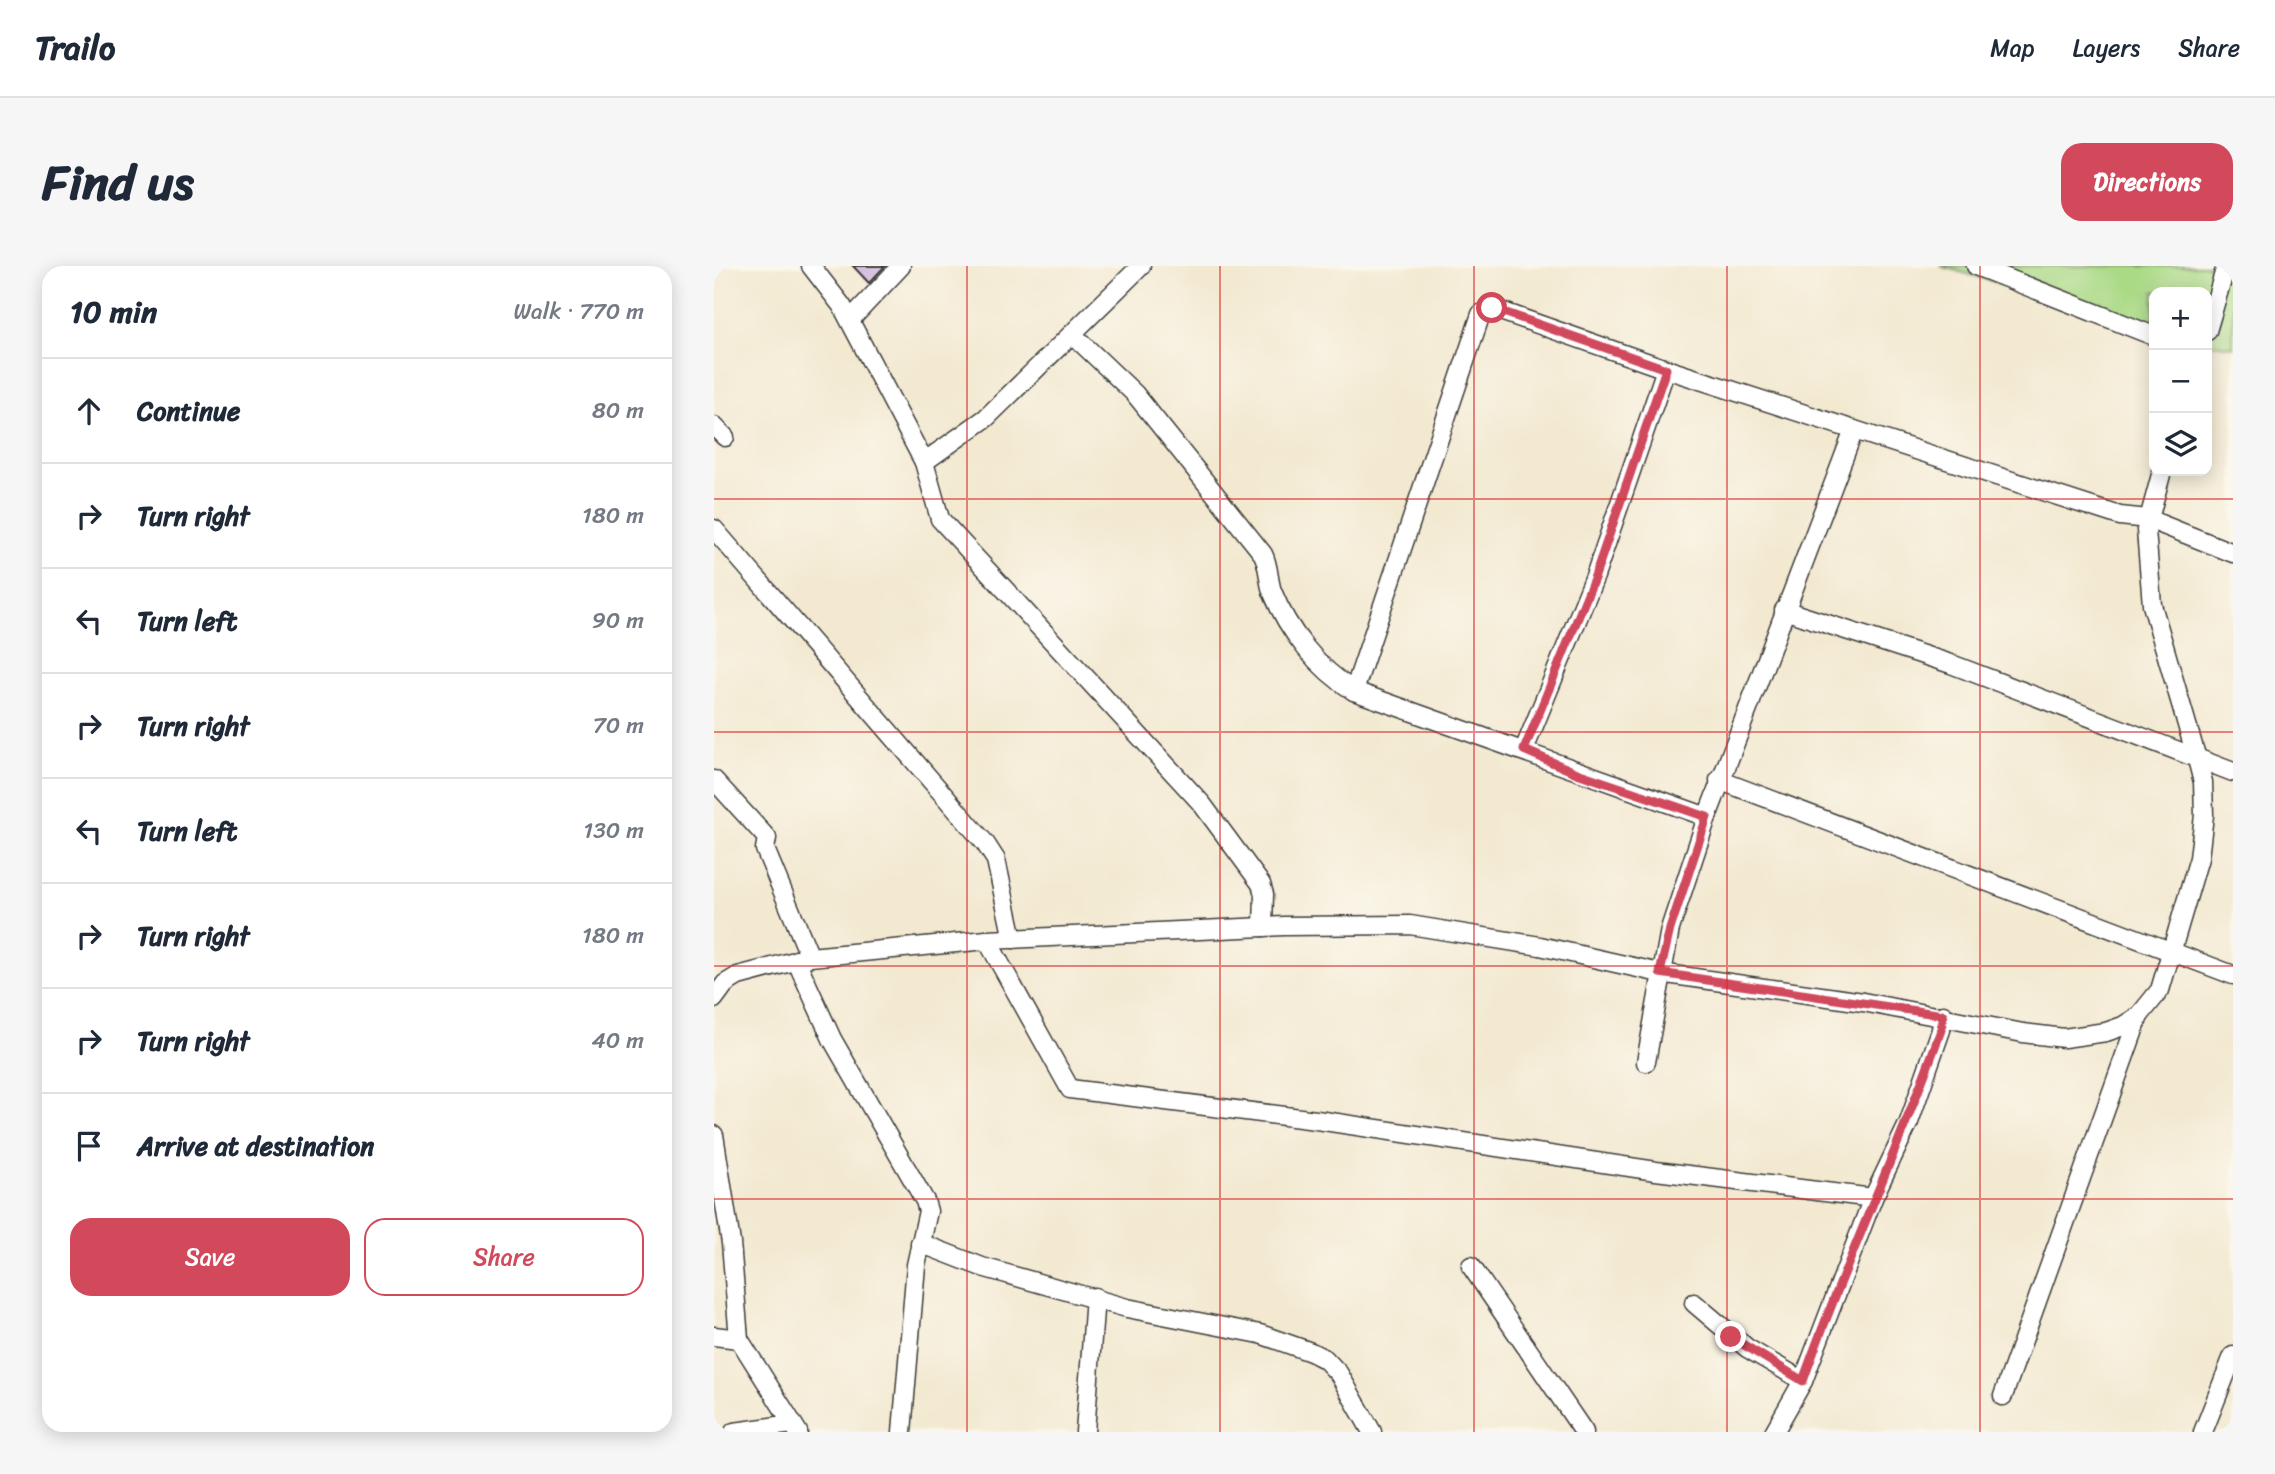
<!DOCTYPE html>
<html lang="en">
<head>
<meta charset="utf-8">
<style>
	body { margin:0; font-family:Sriracha,sans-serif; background:#f6f6f7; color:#1f2937 }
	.controls { position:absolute; right:21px; top:21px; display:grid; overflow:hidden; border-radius:14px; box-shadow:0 4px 18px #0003 }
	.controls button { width:63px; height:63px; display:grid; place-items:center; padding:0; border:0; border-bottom:2px solid #e0e1e3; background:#fff; color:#1f2937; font:35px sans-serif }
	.stop { position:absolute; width:21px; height:21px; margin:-16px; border:5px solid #d1495b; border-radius:50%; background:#fff }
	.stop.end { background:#d1495b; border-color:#fff; box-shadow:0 2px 7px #0008 }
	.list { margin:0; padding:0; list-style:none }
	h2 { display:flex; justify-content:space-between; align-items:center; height:91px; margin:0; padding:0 28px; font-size:30px }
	h2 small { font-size:23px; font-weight:400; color:#747a83 }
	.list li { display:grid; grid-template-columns:46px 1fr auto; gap:21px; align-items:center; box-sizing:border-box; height:105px; padding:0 28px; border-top:2px solid #e0e1e3 }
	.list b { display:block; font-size:26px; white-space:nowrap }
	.list em { font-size:23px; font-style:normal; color:#747a83 }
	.actions { display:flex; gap:14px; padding:21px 28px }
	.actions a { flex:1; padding:16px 0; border:2px solid #d1495b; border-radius:21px; text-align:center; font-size:24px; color:#d1495b }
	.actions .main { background:#d1495b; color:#fff }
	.icon { flex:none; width:38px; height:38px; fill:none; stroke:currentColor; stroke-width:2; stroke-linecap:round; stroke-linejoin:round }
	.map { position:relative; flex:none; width:1519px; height:1166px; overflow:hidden; border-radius:21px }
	header { display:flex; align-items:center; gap:42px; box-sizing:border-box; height:98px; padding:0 35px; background:#fff; border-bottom:2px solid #e0e1e3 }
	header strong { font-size:33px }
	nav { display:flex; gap:38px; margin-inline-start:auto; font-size:24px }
	.intro { display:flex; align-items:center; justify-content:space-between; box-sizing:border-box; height:168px; padding:0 42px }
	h1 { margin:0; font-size:49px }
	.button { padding:18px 32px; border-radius:21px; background:#d1495b; color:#fff; font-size:24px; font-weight:700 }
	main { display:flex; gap:42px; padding:0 42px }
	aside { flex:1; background:#fff; border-radius:21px; box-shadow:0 4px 18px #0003 }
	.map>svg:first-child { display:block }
	.green { fill:#abda87; stroke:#647b52; stroke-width:2 }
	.building { fill:#c8a9df }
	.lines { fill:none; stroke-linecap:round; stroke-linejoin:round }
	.minor-casing { stroke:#3c3b37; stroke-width:21 }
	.minor { stroke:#fff; stroke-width:18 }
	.route { stroke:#d1495b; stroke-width:9 }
	.grid { fill:none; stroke:#d62828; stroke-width:2; stroke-opacity:0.55 }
</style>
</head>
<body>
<header>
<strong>Trailo</strong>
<nav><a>Map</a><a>Layers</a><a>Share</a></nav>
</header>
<div class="intro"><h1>Find us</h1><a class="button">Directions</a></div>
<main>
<aside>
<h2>10 min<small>Walk · 770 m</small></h2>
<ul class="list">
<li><svg class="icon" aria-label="ahead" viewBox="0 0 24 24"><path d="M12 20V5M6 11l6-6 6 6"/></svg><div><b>Continue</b></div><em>80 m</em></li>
<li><svg class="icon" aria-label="right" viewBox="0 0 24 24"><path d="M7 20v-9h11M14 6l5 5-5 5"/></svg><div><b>Turn right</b></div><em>180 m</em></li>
<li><svg class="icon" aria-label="left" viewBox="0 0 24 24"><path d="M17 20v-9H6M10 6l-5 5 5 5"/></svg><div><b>Turn left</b></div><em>90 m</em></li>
<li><svg class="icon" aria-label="right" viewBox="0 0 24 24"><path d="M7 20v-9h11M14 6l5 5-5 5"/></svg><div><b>Turn right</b></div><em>70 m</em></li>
<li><svg class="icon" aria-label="left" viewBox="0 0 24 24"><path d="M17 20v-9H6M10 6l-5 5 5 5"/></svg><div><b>Turn left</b></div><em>130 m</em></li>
<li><svg class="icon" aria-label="right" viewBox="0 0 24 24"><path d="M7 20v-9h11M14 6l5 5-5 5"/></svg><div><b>Turn right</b></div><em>180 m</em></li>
<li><svg class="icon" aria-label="right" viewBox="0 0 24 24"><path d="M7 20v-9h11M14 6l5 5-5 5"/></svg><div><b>Turn right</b></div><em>40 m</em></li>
<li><svg class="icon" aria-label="arrive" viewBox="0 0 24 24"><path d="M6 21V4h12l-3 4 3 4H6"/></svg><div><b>Arrive at destination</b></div></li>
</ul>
<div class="actions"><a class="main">Save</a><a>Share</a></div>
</aside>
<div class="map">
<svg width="1519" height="1166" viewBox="0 0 1519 1166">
	<rect width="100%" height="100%" fill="#fbf7ec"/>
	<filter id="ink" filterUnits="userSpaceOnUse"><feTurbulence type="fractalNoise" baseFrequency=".0143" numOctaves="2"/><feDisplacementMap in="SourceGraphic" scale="14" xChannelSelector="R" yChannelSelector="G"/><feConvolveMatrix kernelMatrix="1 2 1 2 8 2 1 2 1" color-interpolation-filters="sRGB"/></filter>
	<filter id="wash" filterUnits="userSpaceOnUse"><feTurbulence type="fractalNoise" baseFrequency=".00686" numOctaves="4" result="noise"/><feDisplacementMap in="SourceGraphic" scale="28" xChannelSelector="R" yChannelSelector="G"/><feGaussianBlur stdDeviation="1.57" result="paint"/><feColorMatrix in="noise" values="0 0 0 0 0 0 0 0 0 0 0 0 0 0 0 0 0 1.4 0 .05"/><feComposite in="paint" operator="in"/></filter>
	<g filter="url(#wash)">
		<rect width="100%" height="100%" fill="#f3e9d1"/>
		<polygon class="green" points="1226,0 1519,0 1519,81 1493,77 1493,26 1440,26 1440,62"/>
		<g id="blocks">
			<polygon class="building" points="139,0 171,0 155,17"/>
		</g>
	</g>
	<g filter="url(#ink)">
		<use href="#blocks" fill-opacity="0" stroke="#3c3b37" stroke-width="2"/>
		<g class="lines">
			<defs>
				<g id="minor">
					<polyline points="97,0 128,40 210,196"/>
					<polyline points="427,0 272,152 210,196 226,253 488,538 547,618 550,628 549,661"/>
					<polyline points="1262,0 1440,70"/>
					<polyline points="136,54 187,0"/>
					<polyline points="1493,65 1512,0"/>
					<path d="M358,68l63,60 128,160c6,12 5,25 9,37 16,40 46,78 82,100"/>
					<polyline points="0,160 11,171"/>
					<polyline points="0,263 271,577 282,594 299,673"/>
					<polyline points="1070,344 1237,398 1519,506"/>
					<polyline points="810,484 881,310 952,103"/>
					<polyline points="0,514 53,572 51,583 96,691"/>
					<polyline points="1005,514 1519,709"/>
					<polyline points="993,551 640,425 767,48 778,42 952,103 1406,250 1434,253 1519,287"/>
					<polyline points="273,674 356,823 610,855 942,905 1159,932"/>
					<polyline points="82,694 118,773 211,935 214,945 202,999 188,1166"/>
					<polyline points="0,733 11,718 24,710 96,691 273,674 570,660 696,659 826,680 946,707 1149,736 1309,767 1350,772 1392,766 1409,760 1425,750 1446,724 1485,592 1490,549 1489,516 1483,493 1438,339 1432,264 1448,205"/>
					<polyline points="932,796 956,663 993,551 1140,164"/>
					<polyline points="0,869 17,977 25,1073 84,1166"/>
					<polyline points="206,977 268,1001 413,1042 546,1068 597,1086 611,1093 625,1108 658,1166"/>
					<polyline points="757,1000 870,1166"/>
					<polyline points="980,1037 1033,1082 1089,1115"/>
					<polyline points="0,1070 25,1073"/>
					<polyline points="1289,1130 1425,750"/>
					<polyline points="20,1166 78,1158"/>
					<polyline points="371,1166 381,1031"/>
					<polyline points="1060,1166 1089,1115 1159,932 1195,856 1227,764 1229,749"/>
					<polyline points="1489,1166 1519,1090"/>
				</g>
			</defs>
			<use href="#minor" class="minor-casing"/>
			<use href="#minor" class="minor"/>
		</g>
	</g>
	<g class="lines" filter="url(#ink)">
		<path class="route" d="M778,42l174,61 -71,207 -71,174 53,23 130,44 -37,112 -10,44 283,42 -2,15c-42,119 -96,232 -138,351l-72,-44"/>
	</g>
	<path class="grid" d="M253,0v1166M506,0v1166M760,0v1166M1013,0v1166M1266,0v1166M0,233h1519M0,466h1519M0,700h1519M0,933h1519"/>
</svg>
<div class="controls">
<button>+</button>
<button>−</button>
<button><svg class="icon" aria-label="layers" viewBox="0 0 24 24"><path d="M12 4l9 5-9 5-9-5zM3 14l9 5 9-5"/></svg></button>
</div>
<div class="stop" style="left:778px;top:42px"></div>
<div class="stop end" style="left:1017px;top:1071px"></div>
</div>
</main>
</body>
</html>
